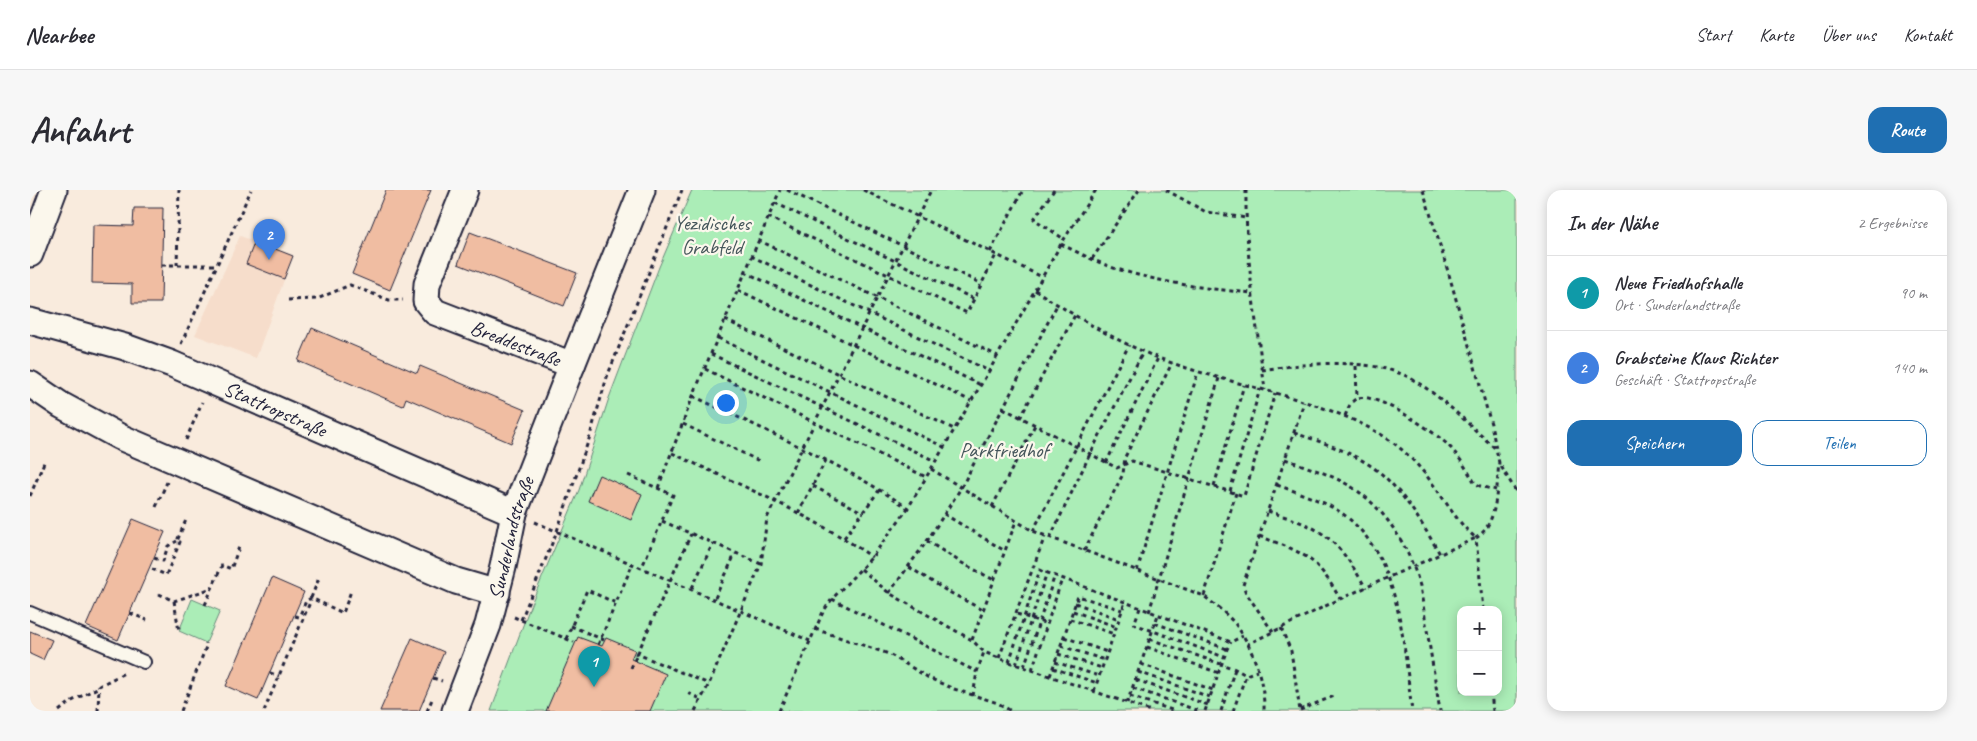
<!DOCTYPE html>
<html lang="de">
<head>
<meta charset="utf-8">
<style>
	body { margin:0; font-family:Caveat,sans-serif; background:#f7f7f7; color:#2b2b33 }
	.controls { position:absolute; right:15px; bottom:15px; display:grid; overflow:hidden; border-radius:10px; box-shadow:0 2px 12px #0003 }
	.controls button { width:45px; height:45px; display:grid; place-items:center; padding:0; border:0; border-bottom:1px solid #e1e1e2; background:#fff; color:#2b2b33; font:25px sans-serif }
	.you { position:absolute; left:695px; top:212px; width:18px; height:18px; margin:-12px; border:4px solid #fff; border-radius:50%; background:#1a73e8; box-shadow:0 0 0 8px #1a73e833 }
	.badge { display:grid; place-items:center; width:32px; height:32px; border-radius:50%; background:#1f6fb2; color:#fff; font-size:16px; font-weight:700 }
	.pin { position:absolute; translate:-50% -41px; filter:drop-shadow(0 1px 2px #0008) }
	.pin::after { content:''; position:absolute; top:26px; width:18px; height:15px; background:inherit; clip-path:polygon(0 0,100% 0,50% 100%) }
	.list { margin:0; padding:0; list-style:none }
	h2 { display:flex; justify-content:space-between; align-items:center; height:65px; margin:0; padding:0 20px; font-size:21px }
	h2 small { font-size:16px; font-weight:400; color:#7c7c81 }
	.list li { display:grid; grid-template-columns:32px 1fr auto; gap:15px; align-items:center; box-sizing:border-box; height:75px; padding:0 20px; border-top:1px solid #e1e1e2 }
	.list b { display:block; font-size:19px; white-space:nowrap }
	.list p { margin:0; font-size:16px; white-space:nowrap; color:#7c7c81 }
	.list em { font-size:16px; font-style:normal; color:#7c7c81 }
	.actions { display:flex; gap:10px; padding:15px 20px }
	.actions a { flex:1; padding:11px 0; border:1px solid #1f6fb2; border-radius:15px; text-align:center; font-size:18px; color:#1f6fb2 }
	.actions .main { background:#1f6fb2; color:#fff }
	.map { position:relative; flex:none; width:1487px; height:521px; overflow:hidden; border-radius:15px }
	header { display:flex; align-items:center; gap:30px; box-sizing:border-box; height:70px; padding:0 25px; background:#fff; border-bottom:1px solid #e1e1e2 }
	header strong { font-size:24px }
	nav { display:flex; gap:28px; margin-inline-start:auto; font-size:18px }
	.intro { display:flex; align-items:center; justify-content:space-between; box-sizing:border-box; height:120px; padding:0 30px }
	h1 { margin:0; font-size:35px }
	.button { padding:12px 22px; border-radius:15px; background:#1f6fb2; color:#fff; font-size:18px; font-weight:700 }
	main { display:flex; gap:30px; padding:0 30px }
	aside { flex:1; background:#fff; border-radius:15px; box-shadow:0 2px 12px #0003 }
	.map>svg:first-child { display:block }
	.built { fill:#f6ddcb }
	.green { fill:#abedb7; stroke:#668879; fill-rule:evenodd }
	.building { fill:#f0bda2; stroke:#22223b }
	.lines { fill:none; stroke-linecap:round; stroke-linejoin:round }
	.lane-casing { stroke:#22223b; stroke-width:16 }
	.street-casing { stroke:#22223b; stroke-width:29 }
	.path { stroke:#22223b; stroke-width:3; stroke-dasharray:4 4; stroke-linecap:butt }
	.lane { stroke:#fbf7ec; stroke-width:12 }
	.street { stroke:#fbf7ec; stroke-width:25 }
	.labels { text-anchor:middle; stroke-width:4.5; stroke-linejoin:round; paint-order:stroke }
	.park-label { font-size:21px; fill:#44555a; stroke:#fbf7ec }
	.street-label { font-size:21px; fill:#22223b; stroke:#fbf7ec }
</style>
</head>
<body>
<header>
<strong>Nearbee</strong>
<nav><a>Start</a><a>Karte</a><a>Über uns</a><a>Kontakt</a></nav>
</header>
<div class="intro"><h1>Anfahrt</h1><a class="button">Route</a></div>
<main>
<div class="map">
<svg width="1487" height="521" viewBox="0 0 1487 521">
	<rect width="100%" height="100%" fill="#f9ebdd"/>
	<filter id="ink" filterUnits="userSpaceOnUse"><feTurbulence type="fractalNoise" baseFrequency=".02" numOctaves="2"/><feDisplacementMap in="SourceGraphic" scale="10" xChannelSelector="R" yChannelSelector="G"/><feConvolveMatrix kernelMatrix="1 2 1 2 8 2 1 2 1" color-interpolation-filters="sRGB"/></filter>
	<g filter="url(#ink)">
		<polygon class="built" points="210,46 263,65 226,168 165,145"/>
		<g class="green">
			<path d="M662,0h825v521h-1026l40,-107 48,-114 30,-92 50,-131zM1431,420h37v82h-37z"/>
			<polygon points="162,409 190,421 176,453 149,441"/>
		</g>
		<g class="building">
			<polygon points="356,0 401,0 360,100 322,84"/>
			<polygon points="104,18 133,18 131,113 102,113 102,94 62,93 63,35 103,36"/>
			<polygon points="440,42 547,83 534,116 428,74"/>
			<polygon points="225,51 263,66 254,89 216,74"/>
			<polygon points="282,138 387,183 390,176 495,220 481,253 376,208 373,216 268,171"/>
			<polygon points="569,285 612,304 601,330 558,311"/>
			<polygon points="103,329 135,342 88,450 56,436"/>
			<polygon points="242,388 274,402 228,510 196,496"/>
			<polygon points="0,441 22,450 13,470 0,464"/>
			<polygon points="548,447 572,456 576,448 605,460 601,469 636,484 620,521 516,521"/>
			<polygon points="382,448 414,462 389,521 350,521"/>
		</g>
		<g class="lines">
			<defs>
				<polyline id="lane" points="0,423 114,472"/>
				<g id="street">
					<path id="s1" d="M435,0l-38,94 -1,17 9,11 137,53 70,-175"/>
					<polyline points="0,64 24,0"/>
					<path id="s2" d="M0,131l95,26 47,17 342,149"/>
					<polyline points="0,194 31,215 90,247 426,391 467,403"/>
					<path id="s3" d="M425,521l33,-86 15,-58 11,-54 58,-148"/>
				</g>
			</defs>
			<use href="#lane" class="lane-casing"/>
			<use href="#street" class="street-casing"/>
			<g class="path">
				<polyline points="757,0 952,94"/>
				<polyline points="833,0 1012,87"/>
				<polyline points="1024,0 1004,29 1034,49"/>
				<polyline points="1136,0 1176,22 1216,28"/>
				<path d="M1216,0c-1,65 11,136 19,200"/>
				<polyline points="1393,0 1420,88 1461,234 1469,273 1487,303"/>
				<polyline points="745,13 944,109"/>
				<polyline points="738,27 937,123 966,65"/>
				<polyline points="728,50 968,166"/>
				<path d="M1031,54c18,9 37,19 56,25 45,14 90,20 136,24"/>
				<polyline points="960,62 993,0"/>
				<polyline points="721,66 959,181"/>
				<polyline points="1062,69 1109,0"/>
				<polyline points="132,75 188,75"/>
				<polyline points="147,75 149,0"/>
				<polyline points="715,82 951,195"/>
				<polyline points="708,100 941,211"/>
				<path d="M1005,100c43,28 88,56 137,73 70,25 146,34 210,72 19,12 34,27 47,44 16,20 27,43 47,59l-136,61 -92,45"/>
				<polyline points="258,110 287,109 320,95 359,110 373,110"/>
				<polyline points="695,130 924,239"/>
				<polyline points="688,148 914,257"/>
				<polyline points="151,154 221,0"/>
				<polyline points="681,164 905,271"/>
				<polyline points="1326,176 1327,208"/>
				<polyline points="675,179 896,287"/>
				<path d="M1232,180c43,-7 109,-13 148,8 32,18 59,47 86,71"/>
				<path d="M663,206c73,35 148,67 215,112"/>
				<polyline points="973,218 1087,278 1102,271 1214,306 1245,203"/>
				<path d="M1315,226c3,-7 5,-15 13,-18 18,-6 77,34 90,47 11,11 19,25 27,38l5,3 16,4"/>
				<polyline points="990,228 1045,125"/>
				<polyline points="653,234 729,271"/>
				<path d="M1264,243c31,10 69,22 93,46 22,22 37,48 53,75"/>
				<polyline points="156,250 172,212"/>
				<path d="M642,263c68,32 138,61 200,104"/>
				<path d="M1255,269c22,8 45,15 65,27 35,21 59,61 70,100l20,125"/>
				<polyline points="1076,273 1128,168"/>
				<path d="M901,279l102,62 171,65c11,9 23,18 32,29 17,22 29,59 28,86"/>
				<polyline points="598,285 643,305 612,377"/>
				<path d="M1247,295c22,8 46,15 66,29 59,44 60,130 69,197"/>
				<polyline points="783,296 834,323"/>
				<polyline points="1184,296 1214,195"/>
				<polyline points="628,298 663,206 750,0"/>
				<polyline points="1200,301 1230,199"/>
				<polyline points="0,306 15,270"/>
				<polyline points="126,317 137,292"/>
				<polyline points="962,317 1005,235"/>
				<path d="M1238,321c20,7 44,13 60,27 16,13 27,32 38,50"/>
				<polyline points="768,323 796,270"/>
				<polyline points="914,324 975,361"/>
				<polyline points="632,331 731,374"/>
				<polyline points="505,332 780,451"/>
				<polyline points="1003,341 1099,155"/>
				<path d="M1229,346c45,17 57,20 81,63"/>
				<polyline points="814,348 850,299"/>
				<polyline points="1020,348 1060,264 1113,162"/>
				<polyline points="897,351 932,373 964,390"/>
				<polyline points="1054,361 1093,284 1095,267 1142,173"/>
				<polyline points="124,368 133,371 138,356 147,351"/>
				<polyline points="879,377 917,401 953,420"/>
				<polyline points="122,379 136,385 150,352 147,351 156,330"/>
				<polyline points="831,379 859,403 942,450 954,462 979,472 1121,521"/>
				<polyline points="1107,381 1168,182"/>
				<polyline points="662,398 683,353"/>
				<polyline points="859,403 897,351 931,298 1027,115"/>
				<polyline points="129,404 144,411 182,398"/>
				<polyline points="1174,406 1206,303"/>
				<polyline points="281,408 289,388"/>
				<polyline points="685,408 705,364"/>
				<polyline points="802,409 947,482"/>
				<polyline points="144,411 149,441"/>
				<polyline points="1045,413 1089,429"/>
				<polyline points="175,415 192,375 201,379 210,354"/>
				<polyline points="1110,418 1104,434 1194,467"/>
				<path d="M1453,420l-7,-72c23,-15 20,-51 23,-75"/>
				<polyline points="1043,421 1087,437"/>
				<polyline points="1119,422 1189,188"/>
				<polyline points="100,423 117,430"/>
				<polyline points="987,424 1017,434"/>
				<polyline points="265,426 269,427 276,411 281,408 313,423 321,401"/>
				<polyline points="484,427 544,452"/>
				<polyline points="1040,429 1084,444"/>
				<polyline points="491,430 527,341 559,249 577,187 652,0"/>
				<polyline points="1125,433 1197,459"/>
				<polyline points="541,436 574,450"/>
				<polyline points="1251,438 1261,461 1270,521"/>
				<polyline points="785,439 859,464 899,488 924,499 968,513 981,521"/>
				<polyline points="1243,442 1216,403 1213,395 1274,212"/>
				<polyline points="1034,447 1077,462"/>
				<polyline points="536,449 557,400 586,413"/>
				<polyline points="1120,449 1205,479 1216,485 1227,481"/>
				<polyline points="942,450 986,331"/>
				<polyline points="1031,456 1075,470"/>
				<polyline points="1117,457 1189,483"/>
				<polyline points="565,462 603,373"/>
				<polyline points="605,463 679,494"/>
				<polyline points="1028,464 1072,478"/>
				<polyline points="969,468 1015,346"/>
				<polyline points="979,472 1010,380 1201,452 1213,446"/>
				<polyline points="1025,472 1069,486"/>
				<polyline points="1111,474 1183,500"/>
				<polyline points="986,475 1017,382"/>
				<polyline points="994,477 1025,385"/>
				<polyline points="601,478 661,344"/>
				<polyline points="1023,478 1067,493"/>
				<polyline points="1002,480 1032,389"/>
				<polyline points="1108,482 1180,507"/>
				<polyline points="240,483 249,486"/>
				<polyline points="1020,486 1048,406 1092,420"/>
				<polyline points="403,488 412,491"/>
				<polyline points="1106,490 1178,515"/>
				<polyline points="1103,498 1169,521"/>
				<polyline points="1064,501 1095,412"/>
				<polyline points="1461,502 1463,521"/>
				<polyline points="658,503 671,509"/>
				<polyline points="943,506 947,482 954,462"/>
				<polyline points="1100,506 1145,521"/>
				<polyline points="1097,513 1128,425"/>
				<polyline points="1270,520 1307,505"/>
				<polyline points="29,521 42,511 69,497"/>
				<polyline points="68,521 69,496 94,483"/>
				<polyline points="151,521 176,457 176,453"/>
				<polyline points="234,521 281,410"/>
				<polyline points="397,521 403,507"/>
				<polyline points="665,521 679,494 731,374 737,328 901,0"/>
				<polyline points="749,521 793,422 802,409 842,367 878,318 959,181 1031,54 1066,0"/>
				<polyline points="1175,521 1197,459 1201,452"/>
				<polyline points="1191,521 1205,479"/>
				<polyline points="1203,521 1216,485"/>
			</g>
			<use href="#lane" class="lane"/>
			<use href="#street" class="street"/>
		</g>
	</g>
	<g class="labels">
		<g class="park-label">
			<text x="682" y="40">Yezidisches<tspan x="682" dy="24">Grabfeld</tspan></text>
			<text x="974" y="267">Parkfriedhof</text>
		</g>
		<g class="street-label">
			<text dy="7" stroke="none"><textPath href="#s1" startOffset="219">Breddestraße</textPath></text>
			<text dy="7" stroke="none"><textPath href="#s2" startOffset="261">Stattropstraße</textPath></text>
			<text dy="7" stroke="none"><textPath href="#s3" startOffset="182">Sunderlandstraße</textPath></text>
		</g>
	</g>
</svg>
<div class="controls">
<button>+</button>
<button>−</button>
</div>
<div class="you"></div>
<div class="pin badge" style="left:564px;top:497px;background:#0f9aa8">1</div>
<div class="pin badge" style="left:239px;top:70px;background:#3f7fe0">2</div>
</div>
<aside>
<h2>In der Nähe<small>2 Ergebnisse</small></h2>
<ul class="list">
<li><span class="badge" style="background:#0f9aa8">1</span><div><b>Neue Friedhofshalle</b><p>Ort · Sunderlandstraße</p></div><em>90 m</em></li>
<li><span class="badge" style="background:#3f7fe0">2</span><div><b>Grabsteine Klaus Richter</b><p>Geschäft · Stattropstraße</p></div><em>140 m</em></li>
</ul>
<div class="actions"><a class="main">Speichern</a><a>Teilen</a></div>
</aside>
</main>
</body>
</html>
